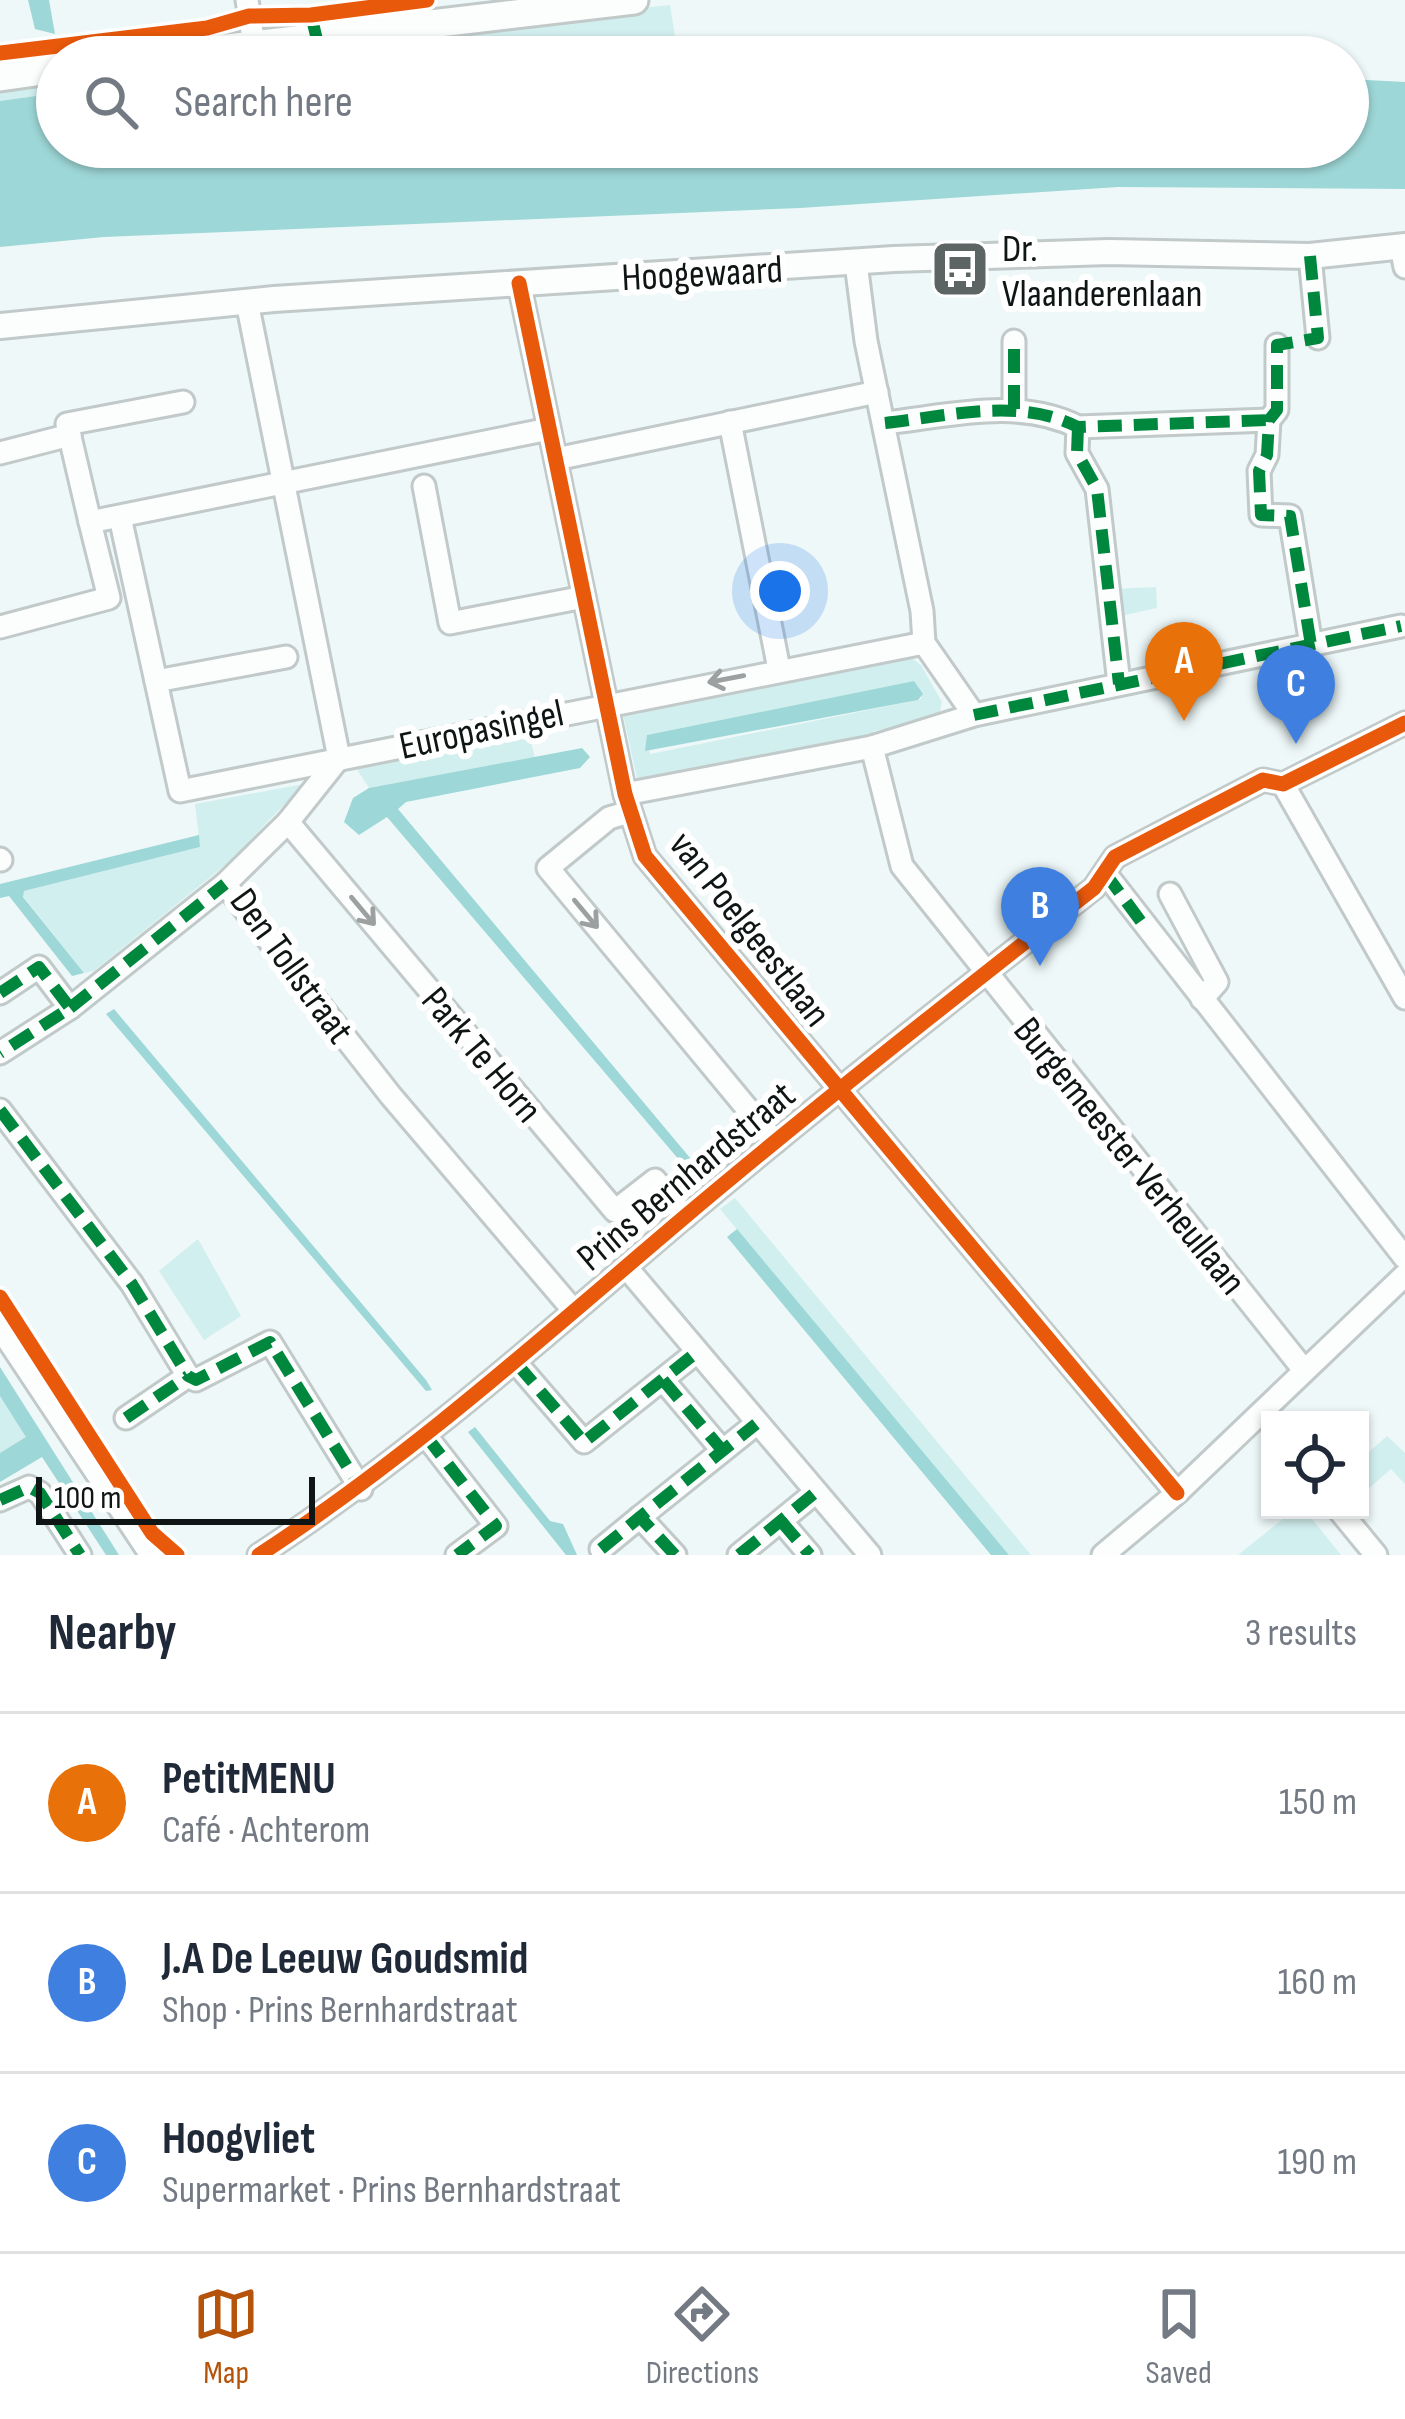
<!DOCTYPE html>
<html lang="en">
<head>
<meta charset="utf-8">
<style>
	body { margin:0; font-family:"Sofia Sans Condensed",sans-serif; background:#f6f6f7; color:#1f2937 }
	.controls { position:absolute; right:36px; bottom:36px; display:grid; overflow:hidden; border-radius:0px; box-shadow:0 3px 9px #0004 }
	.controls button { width:108px; height:108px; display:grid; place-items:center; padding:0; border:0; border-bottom:3px solid #e0e1e3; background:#fff; color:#1f2937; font:60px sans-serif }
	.scale { position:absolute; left:36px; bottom:30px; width:279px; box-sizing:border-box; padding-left:12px; border:6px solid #0f1414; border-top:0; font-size:33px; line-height:42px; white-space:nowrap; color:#0f1414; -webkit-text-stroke:9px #fff; paint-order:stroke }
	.you { position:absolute; left:780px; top:591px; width:42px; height:42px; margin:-30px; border:9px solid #fff; border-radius:50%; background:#1a73e8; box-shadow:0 0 0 18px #1a73e833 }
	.badge { display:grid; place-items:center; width:78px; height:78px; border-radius:50%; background:#b45309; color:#fff; font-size:39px; font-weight:700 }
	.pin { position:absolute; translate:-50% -99px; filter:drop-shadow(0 3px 6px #0008) }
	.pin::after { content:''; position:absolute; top:63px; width:42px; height:36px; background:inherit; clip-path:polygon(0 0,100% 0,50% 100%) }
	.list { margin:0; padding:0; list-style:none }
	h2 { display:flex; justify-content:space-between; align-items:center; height:156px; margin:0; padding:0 48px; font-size:51px }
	h2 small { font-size:39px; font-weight:400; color:#747a83 }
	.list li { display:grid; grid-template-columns:78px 1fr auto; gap:36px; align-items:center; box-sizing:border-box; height:180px; padding:0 48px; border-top:3px solid #e0e1e3 }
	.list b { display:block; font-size:45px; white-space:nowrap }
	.list p { margin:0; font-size:39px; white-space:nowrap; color:#747a83 }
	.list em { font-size:39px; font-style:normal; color:#747a83 }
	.icon { flex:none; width:66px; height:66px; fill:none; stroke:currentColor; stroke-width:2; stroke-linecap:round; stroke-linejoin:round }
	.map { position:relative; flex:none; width:1405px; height:1555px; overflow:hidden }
	.search { position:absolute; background:#fff; box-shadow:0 3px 9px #0004; left:36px; right:36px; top:36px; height:132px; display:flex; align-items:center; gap:30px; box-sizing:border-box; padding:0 42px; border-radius:66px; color:#747a83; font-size:45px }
	.sheet { height:696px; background:#fff }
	nav { display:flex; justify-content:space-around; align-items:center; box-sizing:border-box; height:168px; border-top:3px solid #e0e1e3; background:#fff; font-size:33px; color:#747a83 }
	nav a { display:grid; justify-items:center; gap:6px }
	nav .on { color:#b45309 }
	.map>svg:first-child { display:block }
	.green { fill:#d2efef; fill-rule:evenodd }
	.water { fill:#9ed7d7 }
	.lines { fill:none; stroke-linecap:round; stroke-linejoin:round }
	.minor-casing { stroke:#c1c9c9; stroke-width:27 }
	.tertiary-casing { stroke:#c1c9c9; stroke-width:30 }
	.secondary-casing { stroke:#c1c9c9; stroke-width:33 }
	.minor { stroke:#fcfefe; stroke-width:21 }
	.tertiary { stroke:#fcfefe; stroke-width:24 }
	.secondary { stroke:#fcfefe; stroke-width:27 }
	.quiet { stroke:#00873e; stroke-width:12; stroke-dasharray:24 12; stroke-linecap:butt }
	.cycleway-casing { stroke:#fff; stroke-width:22 }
	.cycleway { stroke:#e8590c; stroke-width:15 }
	.oneway { stroke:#9da0a0 }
	.labels { text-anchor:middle; stroke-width:12; stroke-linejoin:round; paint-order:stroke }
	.poi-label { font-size:39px; fill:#0f1414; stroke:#fff; text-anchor:start }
	.street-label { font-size:39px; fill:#0f1414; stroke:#fff }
</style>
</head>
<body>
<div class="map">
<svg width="1405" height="1555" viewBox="0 0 1405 1555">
	<rect width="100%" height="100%" fill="#eef8f8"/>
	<g class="green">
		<polygon points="670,5 677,49 670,56 200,57"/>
		<polygon points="57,74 51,94 0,101 0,82"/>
		<polygon points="1156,587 1157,608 1116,617 1111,589"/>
		<path d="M908,655l13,10 21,37 -4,18 -64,11 -4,7 -228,43 -5,-3 -14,-63 8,-5zM914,681l8,17 -4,2 -268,54 -3,-19z"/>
		<polygon points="528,730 535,758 369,788 354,765"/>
		<polygon points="304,784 229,862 94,971 84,973 23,896 24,891 200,847 195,804"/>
		<polygon points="735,1198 1031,1555 1009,1555 720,1209"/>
		<polygon points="198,1239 241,1316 204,1340 159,1271"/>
		<polygon points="0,1395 27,1437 0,1454"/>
		<polygon points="1387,1436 1405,1453 1405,1484 1391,1469 1360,1496 1360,1460"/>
		<polygon points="1294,1510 1305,1510 1341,1555 1238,1555"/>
	</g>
	<g class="water">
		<polygon points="28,0 49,0 55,34 35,29"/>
		<polygon points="1348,79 1405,82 1405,189 1118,187 800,208 104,237 0,247 0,101 50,94 53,87 57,147 1348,147"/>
		<polygon points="914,681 923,694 918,700 645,751 647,735"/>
		<polygon points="582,748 590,757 580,768 406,802 398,809 701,1171 692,1175 387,817 359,835 344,822 353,798 369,788"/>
		<polygon points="199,835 200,847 24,891 23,897 84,973 72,976 9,896 0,898 0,884"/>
		<polygon points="114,1009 426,1380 432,1390 426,1391 106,1014"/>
		<polygon points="737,1229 1009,1555 991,1555 727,1237"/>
		<polygon points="0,1367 119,1555 106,1555 42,1457 0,1482 0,1453 26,1437 0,1396"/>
		<polygon points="475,1427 550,1521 563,1524 577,1555 566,1555 468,1432"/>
	</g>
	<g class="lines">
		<defs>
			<g id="minor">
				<polyline points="247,0 254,44"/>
				<polyline points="1401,247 1405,267"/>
				<polyline points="1310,256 1318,338"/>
				<polyline points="856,263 866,341 922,611 924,643 974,715"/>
				<polyline points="519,283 625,794 645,856 1177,1493"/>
				<polyline points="247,302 339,758 288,822 225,884 391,1096 574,1311"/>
				<polyline points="1277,345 1277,410 1269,420 1267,455 1259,471 1261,515 1290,516 1311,645"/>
				<polyline points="183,402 67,424 90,522 549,429"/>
				<polyline points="1014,409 1014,341"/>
				<polyline points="730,422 779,669"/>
				<path d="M885,423c64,-7 134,-26 193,4l191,-7"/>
				<polyline points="1078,427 1077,453 1097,489 1119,684"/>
				<polyline points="0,453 70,435"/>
				<polyline points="556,459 877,392"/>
				<polyline points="424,486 450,623 584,597"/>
				<polyline points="120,517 180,791 924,643"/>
				<polyline points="0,627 109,598 90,522"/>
				<polyline points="156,681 286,657"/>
				<polyline points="872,747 902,866 1304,1370"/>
				<polyline points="1283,784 1405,998"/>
				<polyline points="625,794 872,747 974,715 1401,626"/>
				<polyline points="629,812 609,818 548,868 775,1142"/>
				<polyline points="288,822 615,1211 655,1180 685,1217"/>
				<polyline points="0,859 1,860"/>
				<polyline points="1105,873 1405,1258"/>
				<polyline points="1170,894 1217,982 1202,999"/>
				<polyline points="0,993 39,967 70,1008 0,1053"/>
				<polyline points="70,1008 225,884"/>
				<polyline points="0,1110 132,1284 188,1376 196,1380 270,1342 361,1489"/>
				<polyline points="626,1267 870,1555"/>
				<polyline points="0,1328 151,1555"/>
				<polyline points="517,1364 584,1442 697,1352"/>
				<polyline points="663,1380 722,1450"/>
				<polyline points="126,1418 188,1376"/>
				<polyline points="426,1436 496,1526 457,1555"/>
				<polyline points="0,1500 29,1487 40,1493 80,1555"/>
				<polyline points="1339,1510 1376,1555"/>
				<polyline points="781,1521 810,1555"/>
				<polyline points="601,1549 640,1517"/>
				<path d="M259,1555c152,-99 284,-218 422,-335 135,-114 274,-223 413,-332l21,-31 148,-77 20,4 122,-61"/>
				<polyline points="675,1555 640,1517 756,1424"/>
				<polyline points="739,1555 816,1492"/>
				<polyline points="1103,1555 1177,1493 1405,1275"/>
			</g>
			<polyline id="tertiary" points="0,326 274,299 894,259 1109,252 1310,256 1405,246"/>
			<g id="secondary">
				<polyline points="152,57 634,0"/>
				<polyline points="0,77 57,69"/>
			</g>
		</defs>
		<use href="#minor" class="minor-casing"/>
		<use href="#tertiary" class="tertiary-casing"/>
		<use href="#secondary" class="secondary-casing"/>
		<use href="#minor" class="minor"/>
		<use href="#tertiary" class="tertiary"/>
		<use href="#secondary" class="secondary"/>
		<g class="quiet">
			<polyline points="311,15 321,56"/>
			<polyline points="1310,256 1318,338 1277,345 1277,410 1269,420 1267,455 1259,471 1261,515 1290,516 1311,645"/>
			<polyline points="1014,409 1014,341"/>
			<path d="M885,423c64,-7 134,-26 193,4l191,-7"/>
			<polyline points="1078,427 1077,453 1097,489 1119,684"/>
			<polyline points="974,715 1401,626"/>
			<polyline points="1105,873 1142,923"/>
			<polyline points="0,993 39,967 70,1008 0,1053"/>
			<polyline points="70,1008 225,884"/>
			<polyline points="0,1110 132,1284 188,1376 196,1380 270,1342 361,1489"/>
			<polyline points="517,1364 584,1442 697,1352"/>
			<polyline points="663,1380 722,1450"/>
			<polyline points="126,1418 188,1376"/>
			<polyline points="426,1436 496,1526 457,1555"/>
			<polyline points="0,1500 29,1487 40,1493 80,1555"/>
			<polyline points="781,1521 810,1555"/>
			<polyline points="601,1549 640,1517"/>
			<polyline points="675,1555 640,1517 756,1424"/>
			<polyline points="739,1555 816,1492"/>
		</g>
		<defs>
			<g id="cycleway">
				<polyline points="0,53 207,28 249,16 311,15 427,0"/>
				<polyline points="519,283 625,794 645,856 1177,1493"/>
				<polyline points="0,1297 152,1533 177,1555"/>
				<path d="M259,1555c152,-99 284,-218 422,-335 135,-114 274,-223 413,-332l21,-31 148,-77 20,4 122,-61"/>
			</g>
		</defs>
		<use href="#cycleway" class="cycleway-casing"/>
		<use href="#cycleway" class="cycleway"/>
	</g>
	<defs><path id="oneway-shaft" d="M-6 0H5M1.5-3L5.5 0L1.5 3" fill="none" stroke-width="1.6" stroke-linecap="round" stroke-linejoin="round" transform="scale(3)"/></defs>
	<g class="oneway">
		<use href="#oneway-shaft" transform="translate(726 679) rotate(169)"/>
		<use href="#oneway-shaft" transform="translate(363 911) rotate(50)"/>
		<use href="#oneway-shaft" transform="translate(586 914) rotate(50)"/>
	</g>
	<defs>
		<symbol id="bus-square" viewBox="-11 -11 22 22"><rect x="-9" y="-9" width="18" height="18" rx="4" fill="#5d6464" stroke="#fff"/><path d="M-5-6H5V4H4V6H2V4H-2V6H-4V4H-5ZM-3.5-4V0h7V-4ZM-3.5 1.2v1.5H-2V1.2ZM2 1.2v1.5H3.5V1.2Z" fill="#fff"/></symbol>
	</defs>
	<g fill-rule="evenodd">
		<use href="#bus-square" x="927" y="236" width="66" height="66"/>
	</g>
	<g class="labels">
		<g class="poi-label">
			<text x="1002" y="261">Dr.<tspan x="1002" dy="45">Vlaanderenlaan</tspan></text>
		</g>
		<g class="street-label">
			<text transform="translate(702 272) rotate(-3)" y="14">Hoogewaard</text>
			<text transform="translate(481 728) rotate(-12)" y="14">Europasingel</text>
			<text transform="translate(751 928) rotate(52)" y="14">van Poelgeestlaan</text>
			<text transform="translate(293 965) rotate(54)" y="14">Den Tollstraat</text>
			<text transform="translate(483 1054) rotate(50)" y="14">Park Te Horn</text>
			<text transform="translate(1131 1155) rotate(51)" y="14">Burgemeester Verheullaan</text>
			<text transform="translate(685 1175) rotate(-40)" y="14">Prins Bernhardstraat</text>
		</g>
	</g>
</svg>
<div class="controls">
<button><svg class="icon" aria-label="locate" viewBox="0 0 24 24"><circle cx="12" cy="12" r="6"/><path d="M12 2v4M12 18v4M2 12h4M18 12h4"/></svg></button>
</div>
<div class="scale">100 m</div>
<div class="you"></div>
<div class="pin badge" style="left:1184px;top:721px;background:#e8710a">A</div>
<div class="pin badge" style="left:1040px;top:966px;background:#3f7fe0">B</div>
<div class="pin badge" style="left:1296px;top:744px;background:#3f7fe0">C</div>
<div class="search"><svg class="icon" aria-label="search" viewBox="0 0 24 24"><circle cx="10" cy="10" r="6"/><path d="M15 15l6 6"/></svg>Search here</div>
</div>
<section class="sheet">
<h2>Nearby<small>3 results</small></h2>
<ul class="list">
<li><span class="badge" style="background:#e8710a">A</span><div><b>PetitMENU</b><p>Café · Achterom</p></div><em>150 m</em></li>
<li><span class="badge" style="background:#3f7fe0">B</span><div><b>J.A De Leeuw Goudsmid</b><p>Shop · Prins Bernhardstraat</p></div><em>160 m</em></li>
<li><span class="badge" style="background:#3f7fe0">C</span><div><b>Hoogvliet</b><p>Supermarket · Prins Bernhardstraat</p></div><em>190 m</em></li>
</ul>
</section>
<nav>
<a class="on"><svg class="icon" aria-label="map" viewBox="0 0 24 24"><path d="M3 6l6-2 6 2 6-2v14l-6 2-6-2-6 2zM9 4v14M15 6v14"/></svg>Map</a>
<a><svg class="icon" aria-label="directions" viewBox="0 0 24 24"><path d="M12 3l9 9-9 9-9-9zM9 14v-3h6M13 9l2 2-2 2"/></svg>Directions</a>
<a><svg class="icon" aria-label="saved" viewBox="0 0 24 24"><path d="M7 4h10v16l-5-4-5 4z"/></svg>Saved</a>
</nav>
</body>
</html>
